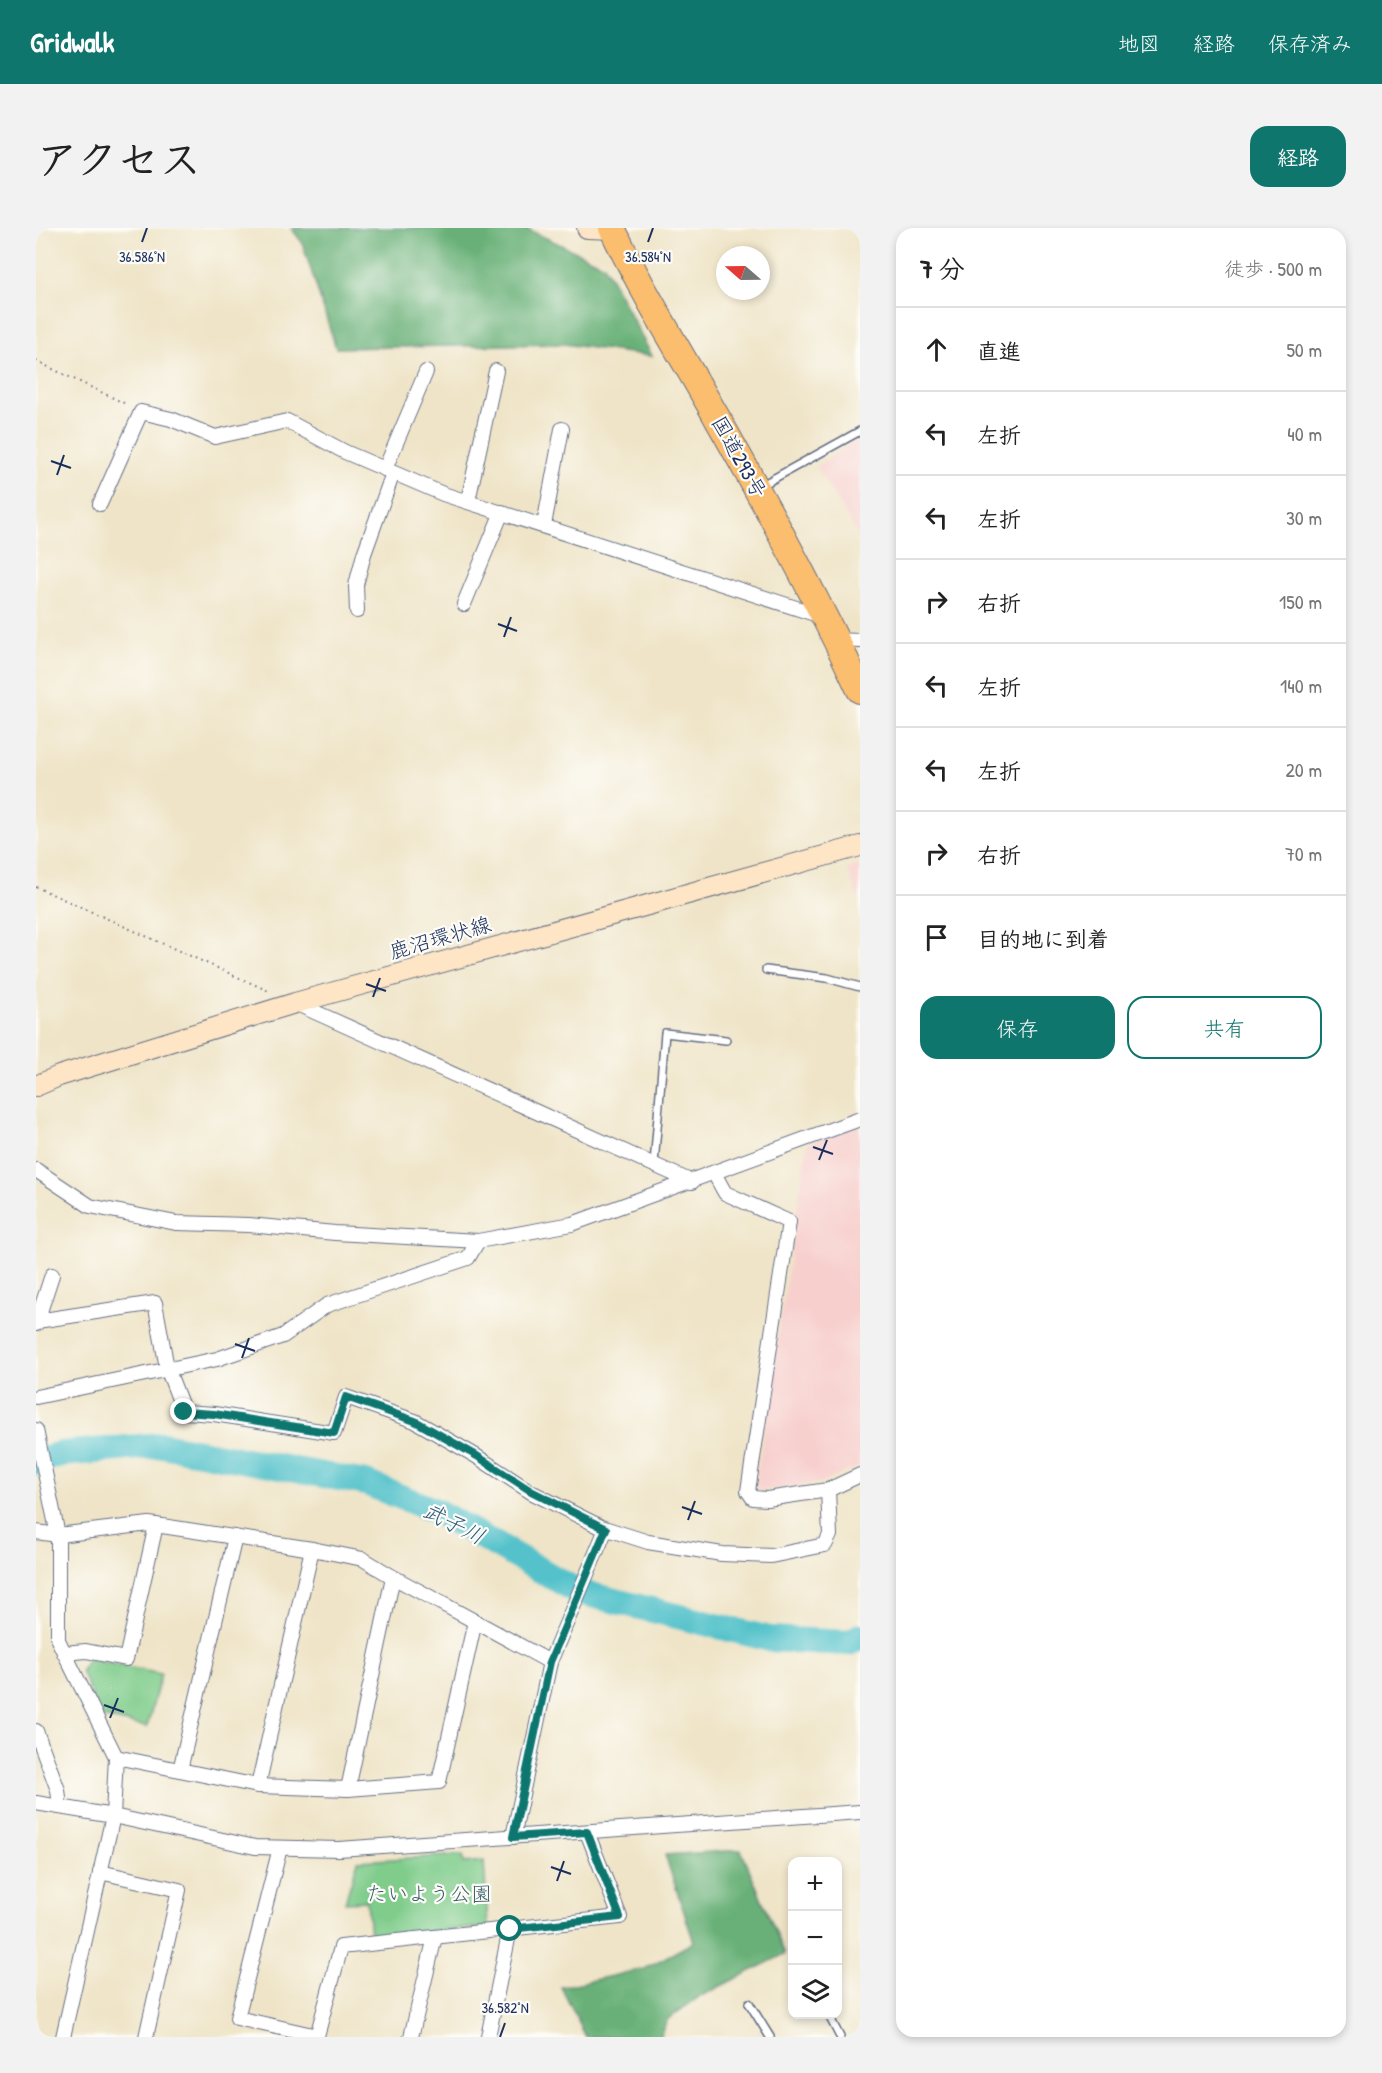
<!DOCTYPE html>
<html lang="ja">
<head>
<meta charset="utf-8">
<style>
	body { margin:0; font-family:"Patrick Hand","Klee One",sans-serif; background:#f2f2f2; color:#222 }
	.controls { position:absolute; right:18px; bottom:18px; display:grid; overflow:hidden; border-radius:12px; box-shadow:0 3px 9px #0003 }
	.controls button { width:54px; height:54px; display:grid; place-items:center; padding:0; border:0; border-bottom:2px solid #e0e0e0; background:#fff; color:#222; font:30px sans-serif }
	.compass { position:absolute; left:680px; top:18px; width:54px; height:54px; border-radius:50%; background:#fff; box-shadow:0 3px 9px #0003; rotate:290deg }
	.stop { position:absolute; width:18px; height:18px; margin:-14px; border:4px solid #0f766e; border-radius:50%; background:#fff }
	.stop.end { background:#0f766e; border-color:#fff; box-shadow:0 2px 6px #0008 }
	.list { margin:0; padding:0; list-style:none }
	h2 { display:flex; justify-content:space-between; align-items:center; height:78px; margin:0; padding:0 24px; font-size:26px }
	h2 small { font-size:20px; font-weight:400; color:#767676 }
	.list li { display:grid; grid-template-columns:39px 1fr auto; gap:18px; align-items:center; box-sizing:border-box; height:84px; padding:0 24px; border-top:2px solid #e0e0e0 }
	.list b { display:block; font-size:22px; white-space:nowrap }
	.list em { font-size:20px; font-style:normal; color:#767676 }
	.actions { display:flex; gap:12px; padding:18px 24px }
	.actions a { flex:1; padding:14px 0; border:2px solid #0f766e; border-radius:18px; text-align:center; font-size:21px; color:#0f766e }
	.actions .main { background:#0f766e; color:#fff }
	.icon { flex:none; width:33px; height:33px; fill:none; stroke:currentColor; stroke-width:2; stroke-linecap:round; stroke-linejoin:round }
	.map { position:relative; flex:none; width:824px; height:1809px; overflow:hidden; border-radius:18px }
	header { display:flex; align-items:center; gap:36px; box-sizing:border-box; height:84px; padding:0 30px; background:#0f766e; color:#fff }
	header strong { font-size:28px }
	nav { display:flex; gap:33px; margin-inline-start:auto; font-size:21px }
	.intro { display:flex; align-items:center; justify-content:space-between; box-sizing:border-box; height:144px; padding:0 36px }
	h1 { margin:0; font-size:42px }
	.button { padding:15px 27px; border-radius:18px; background:#0f766e; color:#fff; font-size:21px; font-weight:700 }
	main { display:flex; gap:36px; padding:0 36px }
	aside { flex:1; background:#fff; border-radius:18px; box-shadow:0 3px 9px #0003 }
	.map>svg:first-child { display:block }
	.built { fill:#f7d0ce }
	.green { fill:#7fcc8b; stroke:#4d7e74; stroke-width:1.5 }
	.forest { fill:#67b077; stroke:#41706a; stroke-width:1.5 }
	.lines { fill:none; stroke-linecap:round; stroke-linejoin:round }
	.river { stroke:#55c2cb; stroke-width:26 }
	.lane-casing { stroke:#656e83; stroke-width:10 }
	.street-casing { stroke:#656e83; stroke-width:16 }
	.secondary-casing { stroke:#656e83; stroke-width:22 }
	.highway-casing { stroke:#656e83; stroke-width:28 }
	.path { stroke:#656e83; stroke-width:2; stroke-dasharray:1.5 4.5; stroke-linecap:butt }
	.lane { stroke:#fff; stroke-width:7 }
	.street { stroke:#fff; stroke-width:14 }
	.secondary { stroke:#fde5c5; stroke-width:20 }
	.highway { stroke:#fbbd6e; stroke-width:26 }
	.route { stroke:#0f766e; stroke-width:8 }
	.ticks { fill:none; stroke:#1b2f5e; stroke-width:2 }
	.labels { text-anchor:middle; stroke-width:4.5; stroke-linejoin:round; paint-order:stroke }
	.street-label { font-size:21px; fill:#1b2f5e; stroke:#fdfcf7 }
	.park-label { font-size:21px; fill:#395e6c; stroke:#fdfcf7 }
	.water-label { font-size:22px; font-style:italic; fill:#2c5b7f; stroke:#fdfcf7 }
	.ticks-label { font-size:15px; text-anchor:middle; fill:#1b2f5e; stroke:#fdfcf7; stroke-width:4.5; stroke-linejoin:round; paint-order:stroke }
</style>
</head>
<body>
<header>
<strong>Gridwalk</strong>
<nav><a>地図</a><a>経路</a><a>保存済み</a></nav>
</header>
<div class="intro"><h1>アクセス</h1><a class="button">経路</a></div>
<main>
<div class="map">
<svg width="824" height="1809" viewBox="0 0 824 1809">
	<rect width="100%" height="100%" fill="#fdfcf7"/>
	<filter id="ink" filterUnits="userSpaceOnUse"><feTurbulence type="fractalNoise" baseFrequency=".0167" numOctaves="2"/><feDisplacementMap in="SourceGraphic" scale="12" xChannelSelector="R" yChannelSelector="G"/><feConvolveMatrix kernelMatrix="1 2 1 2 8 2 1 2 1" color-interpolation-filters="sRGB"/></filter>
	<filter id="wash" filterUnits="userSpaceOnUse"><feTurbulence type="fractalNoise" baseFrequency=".008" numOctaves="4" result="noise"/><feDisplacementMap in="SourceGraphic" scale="24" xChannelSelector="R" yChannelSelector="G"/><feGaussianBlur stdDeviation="1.35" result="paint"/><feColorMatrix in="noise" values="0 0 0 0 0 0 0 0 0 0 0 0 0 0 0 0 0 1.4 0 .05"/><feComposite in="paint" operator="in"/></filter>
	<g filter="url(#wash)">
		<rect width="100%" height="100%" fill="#efe4c7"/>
		<g class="built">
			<polygon points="824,209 824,310 780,239"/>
			<polygon points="824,637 824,673 811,641"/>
			<polygon points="824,896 824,1238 788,1254 725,1263 719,1260 771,916"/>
		</g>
		<g class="green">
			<polygon points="52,1431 125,1446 111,1499 65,1489 45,1443"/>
			<polygon points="427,1627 428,1635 448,1633 452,1699 334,1708 331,1673 309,1674 322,1633"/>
		</g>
		<g class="forest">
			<polygon points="255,0 489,0 568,37 616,128 528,116 300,120 266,14"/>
			<polygon points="705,1622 749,1726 663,1769 632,1791 623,1809 550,1809 525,1759 608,1741 658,1714 629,1627"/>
		</g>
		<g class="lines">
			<polyline class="river" points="0,1234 24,1226 126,1217 330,1255 400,1283 543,1364 734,1411 813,1415 824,1408"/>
		</g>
	</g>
	<g filter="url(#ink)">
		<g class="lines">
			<defs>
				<g id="lane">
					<polyline points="726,257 824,203"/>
					<polyline points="730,742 791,750 824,759"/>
					<polyline points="618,936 629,805 690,812"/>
					<polyline points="713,1775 734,1809"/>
					<polyline points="792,1786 804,1809"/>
				</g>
				<g id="street">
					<polyline points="349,241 390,144"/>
					<polyline points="432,273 460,143"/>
					<polyline points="64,276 105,184 135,191 179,209 251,193 309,224 407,266 788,389"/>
					<polyline points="508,297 526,201"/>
					<polyline points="428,376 466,284"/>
					<polyline points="321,383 320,357 328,326 357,245"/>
					<polyline points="800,412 824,413"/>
					<polyline points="259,775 656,954"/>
					<polyline points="0,942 54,978 140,995 213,997 299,1005 442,1013 536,996 824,891"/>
					<polyline points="678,945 689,965 753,994 712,1263 717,1270 731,1271 792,1262 824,1247"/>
					<polyline points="1,1093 119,1075 131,1140 148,1184 178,1186 298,1205 310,1169 379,1193 440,1228 495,1264 565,1299 612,1314 686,1326 735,1328 789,1317 794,1307 792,1262"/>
					<polyline points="0,1096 16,1047"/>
					<polyline points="0,1169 181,1131 247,1108 291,1077 432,1030 442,1013"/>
					<polyline points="0,1202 22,1307 22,1412 80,1529 77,1588 219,1619 303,1621 824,1584"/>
					<polyline points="0,1304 22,1307 113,1296 276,1321"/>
					<polyline points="357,1349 327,1331 276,1321 222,1558 312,1561 357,1349 514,1434"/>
					<polyline points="28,1425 50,1423 90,1431 120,1297"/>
					<polyline points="0,1503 22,1562 24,1579"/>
					<polyline points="80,1529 222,1558"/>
					<polyline points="144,1542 199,1309"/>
					<polyline points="312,1561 403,1554 439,1393"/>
					<polyline points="0,1575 77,1588 27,1809"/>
					<polyline points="477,1609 514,1434 570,1301"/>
					<polyline points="244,1620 201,1790 281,1808 305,1719 584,1689 551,1604"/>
					<polyline points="64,1644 143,1662 110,1809"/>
					<polyline points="375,1809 399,1709"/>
					<polyline points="452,1809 474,1701"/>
				</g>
				<g id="secondary">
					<polyline points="551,0 577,1"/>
					<polyline points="0,858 23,848 259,775 824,618"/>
				</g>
				<path id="highway" d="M576,0c31,65 69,126 104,188 51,90 100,180 144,274"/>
			</defs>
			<use href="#lane" class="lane-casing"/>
			<use href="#street" class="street-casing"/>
			<use href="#secondary" class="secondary-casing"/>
			<use href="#highway" class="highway-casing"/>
			<g class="path">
				<polyline points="0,133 92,177"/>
				<polyline points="0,659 235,764"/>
			</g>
			<use href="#lane" class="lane"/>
			<use href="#street" class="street"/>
			<use href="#secondary" class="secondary"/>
			<use href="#highway" class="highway"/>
		</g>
	</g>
	<g class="lines" filter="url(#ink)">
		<polyline class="route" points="148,1184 178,1186 298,1205 310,1169 379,1193 441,1228 495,1263 570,1301 514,1434 477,1609 551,1604 584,1689 474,1701"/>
	</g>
	<path class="ticks" d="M106,14l5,-14M612,14l5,-14M15,233l20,7M21,247l7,-20M462,396l19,7M468,409l7,-20M330,756l20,7M337,769l7,-19M777,919l20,7M783,932l8,-20M199,1116l20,7M206,1130l7,-20M646,1279l20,7M652,1292l7,-19M68,1477l20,7M74,1490l8,-20M515,1639l20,7M521,1653l7,-20M464,1809l5,-14"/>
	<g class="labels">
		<g class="street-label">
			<text transform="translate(703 229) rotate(61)" y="7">国道293号</text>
			<text transform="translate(404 710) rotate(-16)" y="7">鹿沼環状線</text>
		</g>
		<g class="park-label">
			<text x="393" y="1673">たいよう公園</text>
		</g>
		<g class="water-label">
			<text transform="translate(418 1295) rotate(27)" y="8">武子川</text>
		</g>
	</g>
	<g class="ticks-label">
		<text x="106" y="34">36.586°N</text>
		<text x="612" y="34">36.584°N</text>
		<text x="469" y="1785">36.582°N</text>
	</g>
</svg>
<div class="controls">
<button>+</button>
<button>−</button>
<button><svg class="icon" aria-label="layers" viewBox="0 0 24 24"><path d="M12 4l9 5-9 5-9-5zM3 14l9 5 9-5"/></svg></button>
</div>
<svg class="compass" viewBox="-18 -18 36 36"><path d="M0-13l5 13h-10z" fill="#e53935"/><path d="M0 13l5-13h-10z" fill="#767676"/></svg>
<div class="stop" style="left:474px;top:1701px"></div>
<div class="stop end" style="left:148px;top:1184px"></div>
</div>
<aside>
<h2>7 分<small>徒歩 · 500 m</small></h2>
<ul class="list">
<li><svg class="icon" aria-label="ahead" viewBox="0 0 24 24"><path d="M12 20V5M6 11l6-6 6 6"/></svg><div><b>直進</b></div><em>50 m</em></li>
<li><svg class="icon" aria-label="left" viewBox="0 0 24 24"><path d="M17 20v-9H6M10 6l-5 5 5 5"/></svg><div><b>左折</b></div><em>40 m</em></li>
<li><svg class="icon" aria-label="left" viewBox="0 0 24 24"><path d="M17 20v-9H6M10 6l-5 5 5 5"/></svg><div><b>左折</b></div><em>30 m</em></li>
<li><svg class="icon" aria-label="right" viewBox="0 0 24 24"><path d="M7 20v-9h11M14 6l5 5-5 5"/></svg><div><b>右折</b></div><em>150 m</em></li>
<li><svg class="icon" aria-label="left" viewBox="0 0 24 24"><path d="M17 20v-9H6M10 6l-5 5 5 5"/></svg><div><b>左折</b></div><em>140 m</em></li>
<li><svg class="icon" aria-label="left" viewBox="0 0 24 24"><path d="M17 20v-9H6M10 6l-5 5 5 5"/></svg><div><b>左折</b></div><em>20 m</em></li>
<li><svg class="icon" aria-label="right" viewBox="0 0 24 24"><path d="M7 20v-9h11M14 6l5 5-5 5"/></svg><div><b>右折</b></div><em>70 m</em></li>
<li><svg class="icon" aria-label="arrive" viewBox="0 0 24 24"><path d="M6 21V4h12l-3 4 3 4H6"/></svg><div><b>目的地に到着</b></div></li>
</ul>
<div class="actions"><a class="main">保存</a><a>共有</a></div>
</aside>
</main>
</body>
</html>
